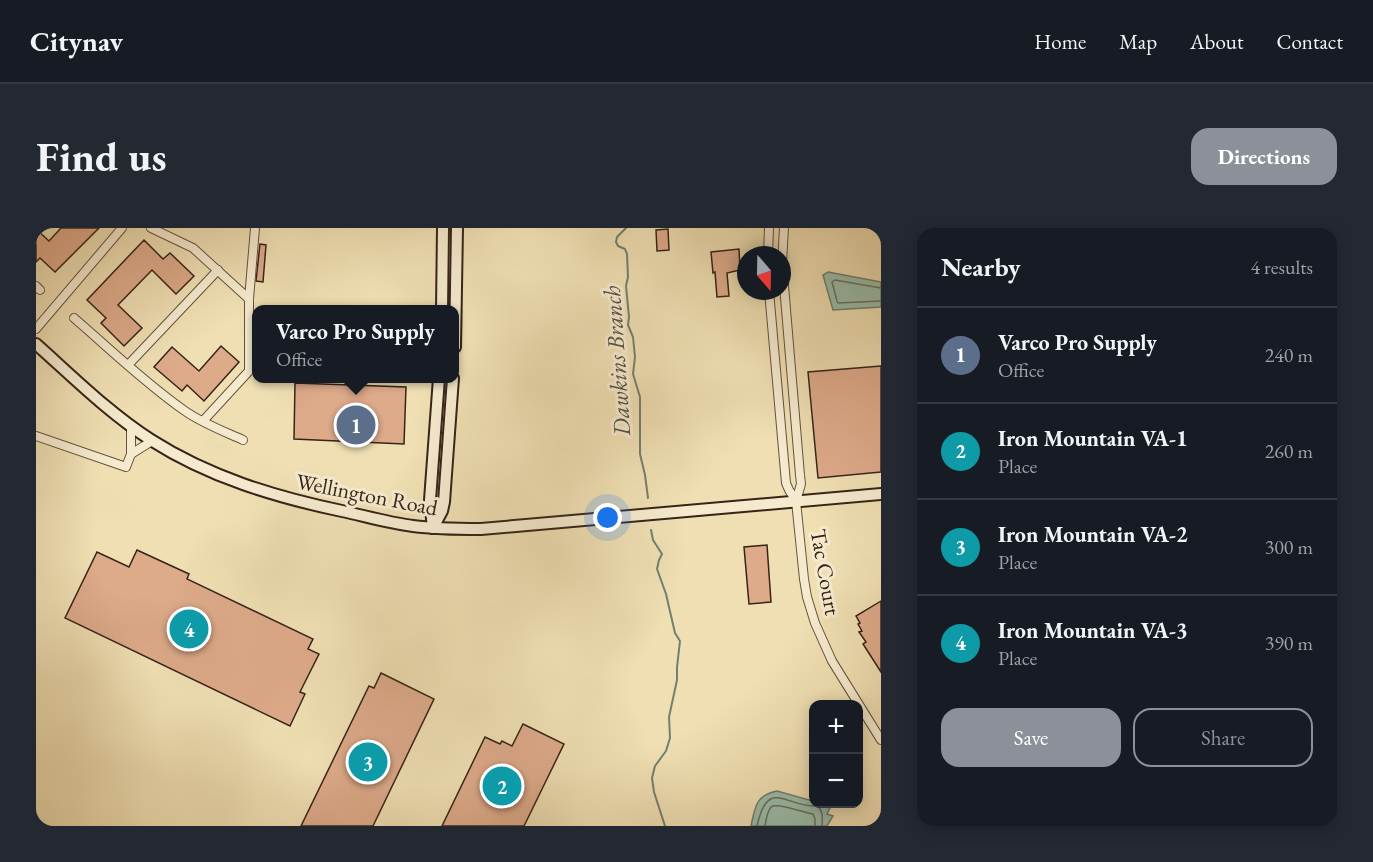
<!DOCTYPE html>
<html lang="en">
<head>
<meta charset="utf-8">
<style>
	body { margin:0; font-family:"EB Garamond",serif; background:#242831; color:#f1f3f6 }
	.controls { position:absolute; right:18px; bottom:18px; display:grid; overflow:hidden; border-radius:12px; box-shadow:0 3px 15px #0003 }
	.controls button { width:54px; height:54px; display:grid; place-items:center; padding:0; border:0; border-bottom:2px solid #363941; background:#171b24; color:#f1f3f6; font:30px sans-serif }
	.compass { position:absolute; left:701px; top:18px; width:54px; height:54px; border-radius:50%; background:#171b24; box-shadow:0 3px 15px #0003; rotate:160deg }
	.you { position:absolute; left:572px; top:290px; width:21px; height:21px; margin:-15px; border:4px solid #fff; border-radius:50%; background:#1a73e8; box-shadow:0 0 0 9px #1a73e833 }
	.badge { display:grid; place-items:center; width:39px; height:39px; border-radius:50%; background:#8c9099; color:#fff; font-size:20px; font-weight:700 }
	.pin { position:absolute; translate:-50% -50%; border:3px solid #fff; box-shadow:0 2px 6px #0006 }
	.popup { position:absolute; left:216px; top:77px; width:207px; height:78px; box-sizing:border-box; display:grid; place-content:center; border-radius:12px; background:#171b24; filter:drop-shadow(0 2px 4px #0005); font-size:20px; white-space:nowrap; color:#9ea1a6 }
	.popup b { font-size:22px; color:#f1f3f6 }
	.popup::after { content:''; position:absolute; left:50%; top:100%; margin-left:-12px; border:12px solid transparent; border-top-color:#171b24 }
	.list { margin:0; padding:0; list-style:none }
	h2 { display:flex; justify-content:space-between; align-items:center; height:78px; margin:0; padding:0 24px; font-size:26px }
	h2 small { font-size:20px; font-weight:400; color:#9ea1a6 }
	.list li { display:grid; grid-template-columns:39px 1fr auto; gap:18px; align-items:center; box-sizing:border-box; height:96px; padding:0 24px; border-top:2px solid #363941 }
	.list b { display:block; font-size:22px; white-space:nowrap }
	.list p { margin:0; font-size:20px; white-space:nowrap; color:#9ea1a6 }
	.list em { font-size:20px; font-style:normal; color:#9ea1a6 }
	.actions { display:flex; gap:12px; padding:18px 24px }
	.actions a { flex:1; padding:14px 0; border:2px solid #8c9099; border-radius:18px; text-align:center; font-size:21px; color:#8c9099 }
	.actions .main { background:#8c9099; color:#fff }
	.map { position:relative; flex:none; width:845px; height:598px; overflow:hidden; border-radius:18px }
	header { display:flex; align-items:center; gap:36px; box-sizing:border-box; height:84px; padding:0 30px; background:#171b24; border-bottom:2px solid #363941 }
	header strong { font-size:28px }
	nav { display:flex; gap:33px; margin-inline-start:auto; font-size:21px }
	.intro { display:flex; align-items:center; justify-content:space-between; box-sizing:border-box; height:144px; padding:0 36px }
	h1 { margin:0; font-size:42px }
	.button { padding:15px 27px; border-radius:18px; background:#8c9099; color:#fff; font-size:21px; font-weight:700 }
	main { display:flex; gap:36px; padding:0 36px }
	aside { flex:1; background:#171b24; border-radius:18px; box-shadow:0 3px 15px #0003 }
	.map>svg:first-child { display:block }
	.water { fill:#9abdab; stroke:#728070; stroke-width:1.5 }
	.lines { fill:none; stroke-linecap:round; stroke-linejoin:round }
	.shore { stroke:#687062; stroke-width:1.5 }
	.stream { stroke:#728070; stroke-width:2 }
	.building { fill:#ddaa8a; stroke:#362418; stroke-width:1.5 }
	.street-casing { stroke:#64533f; stroke-width:10 }
	.secondary-casing { stroke:#362418; stroke-width:14 }
	.street { stroke:#f5eace; stroke-width:8 }
	.secondary { stroke:#f5eace; stroke-width:10 }
	.labels { text-anchor:middle; stroke-width:6; stroke-linejoin:round; paint-order:stroke }
	.street-label { font-size:22px; fill:#362418; stroke:#f5eace }
	.water-label { font-size:24px; font-style:italic; fill:#545244; stroke:#f5eace }
</style>
</head>
<body>
<header>
<strong>Citynav</strong>
<nav><a>Home</a><a>Map</a><a>About</a><a>Contact</a></nav>
</header>
<div class="intro"><h1>Find us</h1><a class="button">Directions</a></div>
<main>
<div class="map">
<svg width="845" height="598" viewBox="0 0 845 598">
	<rect width="100%" height="100%" fill="#efdfb3"/>
	<filter id="stains"><feTurbulence type="fractalNoise" baseFrequency=".00333" numOctaves="4"/><feColorMatrix values="0 0 0 0 .2 0 0 0 0 .09 0 0 0 0 .02 0 0 0 .5 -.17"/></filter>
	<radialGradient id="worn" r=".72"><stop offset=".6" stop-color="#630" stop-opacity="0"/><stop offset="1" stop-color="#630" stop-opacity=".3"/></radialGradient>
	<g class="water">
		<polygon points="792,44 845,54 845,79 797,82 787,47"/>
		<path d="M741,563l36,10 1,3h5l11,4 -3,6 6,2 -6,10h-76c4,-19 5,-31 26,-35z"/>
	</g>
	<g class="lines">
		<g class="shore">
			<polyline points="845,60 799,52 796,54 801,73 802,75 845,73"/>
			<path d="M721,598c11,-50 29,-18 61,-20 6,8 4,11 4,20"/>
			<path d="M729,598c1,-6 2,-14 6,-19 5,-5 34,6 42,7l2,5v7"/>
		</g>
		<g class="stream">
			<polyline points="590,0 581,9 580,14 582,18 589,21 591,26 592,49 590,58 593,89 592,97 597,109 599,129 597,146 604,169 604,226 609,247 612,270"/>
			<polyline points="615,302 617,312 626,326 623,332 621,341 630,366 639,405 644,413 641,439 641,452 633,489 634,510 630,523 619,538 616,550 618,564 629,598"/>
		</g>
	</g>
	<g class="building">
		<polygon points="25,0 63,0 19,44 4,30 0,34 0,1 13,13"/>
		<polygon points="632,1 633,22 621,23 620,2"/>
		<polygon points="108,12 127,31 134,25 158,48 140,66 116,42 82,77 106,100 88,118 65,95 70,90 51,72"/>
		<polygon points="224,16 230,17 227,54 220,53"/>
		<polygon points="703,21 704,42 691,45 693,68 681,69 679,44 677,45 675,24"/>
		<polygon points="185,118 203,134 168,173 151,157 146,163 118,139 136,119 163,143"/>
		<polygon points="845,138 845,244 782,250 772,144"/>
		<polygon points="259,155 370,159 368,216 258,211"/>
		<polygon points="731,317 735,374 713,376 708,319"/>
		<polygon points="101,322 153,346 151,351 277,411 272,421 283,426 264,464 269,466 254,498 29,390 61,324 93,339"/>
		<polygon points="845,373 845,444 827,416 830,414 823,404 826,403 822,396 824,395 820,388"/>
		<polygon points="345,445 398,471 337,598 265,598 333,458 338,460"/>
		<polygon points="487,496 528,516 488,598 406,598 449,509 464,516 466,513 476,518"/>
	</g>
	<g class="lines">
		<defs>
			<g id="street">
				<polyline points="115,0 157,20 213,71"/>
				<polyline points="748,0 746,34 764,247 765,256 760,273 768,351 771,369 779,395 796,433 845,512"/>
				<polyline points="732,27 733,0"/>
				<polyline points="0,58 4,62"/>
				<polyline points="733,63 750,255 753,262 760,273"/>
				<path d="M38,90c36,31 71,65 111,93 17,12 38,20 58,29"/>
				<polyline points="0,101 86,0"/>
				<polyline points="92,137 182,42"/>
				<polyline points="167,193 213,143 213,71 219,0"/>
				<polyline points="95,198 95,226 116,213"/>
				<polyline points="0,208 90,239 95,226"/>
			</g>
			<g id="secondary">
				<polyline points="406,82 407,0"/>
				<path d="M0,116c37,33 73,69 115,96 58,37 124,57 191,71 23,5 47,12 71,15 23,3 45,3 68,3l400,-35"/>
				<polyline points="419,119 421,0"/>
				<polyline points="397,300 406,283 408,274 417,150"/>
				<polyline points="397,300 394,272 403,150"/>
			</g>
		</defs>
		<use href="#street" class="street-casing"/>
		<use href="#secondary" class="secondary-casing"/>
		<use href="#street" class="street"/>
		<use href="#secondary" class="secondary"/>
	</g>
	<g class="labels">
		<g class="street-label">
			<text transform="translate(331 266) rotate(11)" y="8">Wellington Road</text>
			<text transform="translate(790 344) rotate(80)" y="8">Tac Court</text>
		</g>
		<g class="water-label">
			<text transform="translate(581 133) rotate(-94)" y="8">Dawkins Branch</text>
		</g>
	</g>
	<rect width="100%" height="100%" filter="url(#stains)"/>
	<rect width="100%" height="100%" fill="url(#worn)"/>
</svg>
<div class="controls">
<button>+</button>
<button>−</button>
</div>
<svg class="compass" viewBox="-18 -18 36 36"><path d="M0-13l5 13h-10z" fill="#e53935"/><path d="M0 13l5-13h-10z" fill="#9ea1a6"/></svg>
<div class="you"></div>
<div class="pin badge" style="left:320px;top:197px;background:#5c6f8a">1</div>
<div class="popup"><b>Varco Pro Supply</b>Office</div>
<div class="pin badge" style="left:466px;top:558px;background:#0f9aa8">2</div>
<div class="pin badge" style="left:332px;top:534px;background:#0f9aa8">3</div>
<div class="pin badge" style="left:153px;top:401px;background:#0f9aa8">4</div>
</div>
<aside>
<h2>Nearby<small>4 results</small></h2>
<ul class="list">
<li><span class="badge" style="background:#5c6f8a">1</span><div><b>Varco Pro Supply</b><p>Office</p></div><em>240 m</em></li>
<li><span class="badge" style="background:#0f9aa8">2</span><div><b>Iron Mountain VA-1</b><p>Place</p></div><em>260 m</em></li>
<li><span class="badge" style="background:#0f9aa8">3</span><div><b>Iron Mountain VA-2</b><p>Place</p></div><em>300 m</em></li>
<li><span class="badge" style="background:#0f9aa8">4</span><div><b>Iron Mountain VA-3</b><p>Place</p></div><em>390 m</em></li>
</ul>
<div class="actions"><a class="main">Save</a><a>Share</a></div>
</aside>
</main>
</body>
</html>
